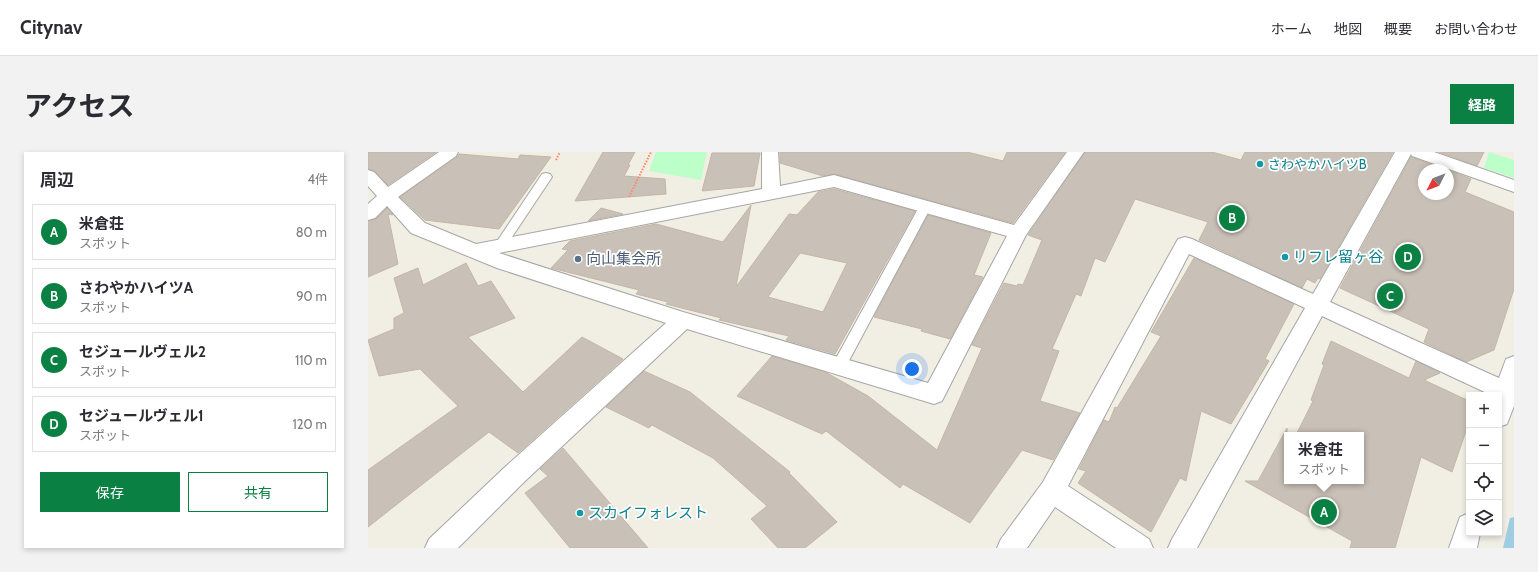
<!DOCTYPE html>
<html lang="ja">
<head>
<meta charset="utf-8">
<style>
	body { margin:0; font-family:Cabin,"Noto Sans JP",sans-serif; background:#f2f2f3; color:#2b2b33 }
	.controls { position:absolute; right:12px; bottom:12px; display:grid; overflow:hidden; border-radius:0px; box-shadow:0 2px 6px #0003 }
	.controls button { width:36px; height:36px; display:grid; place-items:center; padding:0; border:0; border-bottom:1px solid #e1e1e2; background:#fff; color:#2b2b33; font:20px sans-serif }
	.compass { position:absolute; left:1050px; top:12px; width:36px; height:36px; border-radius:50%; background:#fff; box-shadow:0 2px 6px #0003; rotate:228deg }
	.you { position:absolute; left:544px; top:217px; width:14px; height:14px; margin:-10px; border:3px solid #fff; border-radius:50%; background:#1a73e8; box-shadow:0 0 0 6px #1a73e833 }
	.badge { display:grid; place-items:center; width:26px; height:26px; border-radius:50%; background:#0b8043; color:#fff; font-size:13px; font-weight:700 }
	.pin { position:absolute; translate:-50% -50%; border:2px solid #fff; box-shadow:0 1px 4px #0006 }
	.popup { position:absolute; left:916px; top:280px; width:80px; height:52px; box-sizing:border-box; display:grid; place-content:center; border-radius:0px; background:#fff; filter:drop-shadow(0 1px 3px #0005); font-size:13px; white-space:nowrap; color:#7c7c81 }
	.popup b { font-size:15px; color:#2b2b33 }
	.popup::after { content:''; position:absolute; left:50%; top:100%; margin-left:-8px; border:8px solid transparent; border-top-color:#fff }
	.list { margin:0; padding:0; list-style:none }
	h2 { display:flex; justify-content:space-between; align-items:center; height:52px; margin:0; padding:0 16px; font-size:17px }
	h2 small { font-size:13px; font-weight:400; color:#7c7c81 }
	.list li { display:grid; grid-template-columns:26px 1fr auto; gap:12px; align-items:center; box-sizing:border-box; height:56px; margin:0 8px 8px; padding:0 8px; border:1px solid #e1e1e2; border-radius:0px }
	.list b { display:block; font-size:15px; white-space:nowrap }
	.list p { margin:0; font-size:13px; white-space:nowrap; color:#7c7c81 }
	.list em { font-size:13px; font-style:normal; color:#7c7c81 }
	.actions { display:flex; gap:8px; padding:12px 16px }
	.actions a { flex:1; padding:9px 0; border:1px solid #0b8043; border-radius:0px; text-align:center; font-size:14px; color:#0b8043 }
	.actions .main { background:#0b8043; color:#fff }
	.icon { flex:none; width:22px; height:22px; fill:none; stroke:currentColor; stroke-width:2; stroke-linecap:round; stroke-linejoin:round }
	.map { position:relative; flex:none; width:1146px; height:396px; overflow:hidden; border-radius:0px }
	header { display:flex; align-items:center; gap:24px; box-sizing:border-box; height:56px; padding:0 20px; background:#fff; border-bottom:1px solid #e1e1e2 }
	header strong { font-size:19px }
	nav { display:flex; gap:22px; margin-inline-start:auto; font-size:14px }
	.intro { display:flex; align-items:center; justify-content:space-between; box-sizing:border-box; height:96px; padding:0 24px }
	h1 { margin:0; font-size:28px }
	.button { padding:10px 18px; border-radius:0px; background:#0b8043; color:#fff; font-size:14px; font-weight:700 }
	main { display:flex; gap:24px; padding:0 24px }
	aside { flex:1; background:#fff; border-radius:0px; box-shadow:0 2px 6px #0003 }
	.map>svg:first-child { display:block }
	.park { fill:#bdffc9 }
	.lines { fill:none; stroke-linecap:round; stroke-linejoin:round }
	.stream { fill:#a0cde3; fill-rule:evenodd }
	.building { fill:#c9c1b7; stroke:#c4b6a5; fill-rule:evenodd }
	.service-casing { stroke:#a6a6a6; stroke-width:2 }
	.minor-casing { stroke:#a6a6a6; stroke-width:2 }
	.path { stroke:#ff8667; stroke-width:2; stroke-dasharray:1.5 1.5; stroke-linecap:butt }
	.service { fill:#fff; fill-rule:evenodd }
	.minor { fill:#fff; fill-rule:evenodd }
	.culture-dot { fill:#0f9aa8; stroke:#fff; stroke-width:1.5 }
	.service-dot { fill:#5c6f8a; stroke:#fff; stroke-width:1.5 }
	.labels { text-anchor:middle; stroke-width:3.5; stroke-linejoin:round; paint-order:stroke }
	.far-culture-label { font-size:13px; fill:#0d838f; stroke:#fff; text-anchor:start }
	.culture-label { font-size:15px; fill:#0d838f; stroke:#fff; text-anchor:start }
	.service-label { font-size:15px; fill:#4e5e75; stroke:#fff; text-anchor:start }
</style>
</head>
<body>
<header>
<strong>Citynav</strong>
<nav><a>ホーム</a><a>地図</a><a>概要</a><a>お問い合わせ</a></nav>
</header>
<div class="intro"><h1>アクセス</h1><a class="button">経路</a></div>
<main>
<aside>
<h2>周辺<small>4件</small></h2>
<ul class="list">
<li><span class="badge">A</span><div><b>米倉荘</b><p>スポット</p></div><em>80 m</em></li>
<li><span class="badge">B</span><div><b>さわやかハイツA</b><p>スポット</p></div><em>90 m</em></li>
<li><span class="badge">C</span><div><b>セジュールヴェル2</b><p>スポット</p></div><em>110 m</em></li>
<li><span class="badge">D</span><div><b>セジュールヴェル1</b><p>スポット</p></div><em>120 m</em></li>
</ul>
<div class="actions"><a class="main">保存</a><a>共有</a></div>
</aside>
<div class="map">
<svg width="1146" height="396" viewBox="0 0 1146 396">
	<rect width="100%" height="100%" fill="#f1eee4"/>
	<g class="park">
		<polygon points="288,0 339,0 333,28 281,19"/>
		<polygon points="1121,0 1146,8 1146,26 1116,16"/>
	</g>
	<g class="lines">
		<polygon class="stream" points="1146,365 1146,396 1135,396 1141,370 1142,366"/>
	</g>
	<g class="building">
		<polygon points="0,0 68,0 20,33 7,19 0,17"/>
		<polygon points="235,0 267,0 260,13 262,13 256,24 297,27 298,42 207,49"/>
		<polygon points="412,0 599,0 635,9 639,0 697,0 645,71 466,22 455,24 412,11"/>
		<polygon points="717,0 844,0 873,8 877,0 1025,0 952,127 950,126 947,131 939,127 934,136 831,88 840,70 767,47 737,110 727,106 713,144 708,142 684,197 691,199 672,249 712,261 685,308 654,298 602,371 535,332 532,336 458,279 454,282 369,244 404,204 457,220 500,244 569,298 614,196 604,193 636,131 649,134 650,132 655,133 674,88 660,83"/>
		<polygon points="1071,0 1116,0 1109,14"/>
		<polygon points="344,1 392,1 386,34 334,39"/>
		<polygon points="91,2 150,7 152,3 183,5 131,77 57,68 32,45 89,5"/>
		<polygon points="1043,5 1079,18 1056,18 1056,42 1080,42 1080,18 1103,27 1097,40 1146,60 1146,137 1126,198 1098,210 1056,190 1061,177 972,136"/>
		<path d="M466,37l81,22 -80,143 -49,-14 3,-4 -70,-16 2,-2 -55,-14 2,-2 -32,-8 3,-4 -88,-22 17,-18 -6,-1 8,-8 86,-17 67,18 28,-37 -15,82 53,-73 8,1 21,-23zM432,101l47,10 -24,49 -55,-15z"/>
		<polygon points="19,56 25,63 20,62 30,112 0,125 0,69 8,67"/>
		<polygon points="233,56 255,62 220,69"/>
		<polygon points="560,63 623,81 606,123 615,125 582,187 553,179 554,177 506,165"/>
		<polygon points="826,106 926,152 897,207 901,209 863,272 833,259 818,329 812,326 783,380 710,331 718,319 711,317 736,268 741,270 747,255 749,256 793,184 783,180"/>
		<polygon points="98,111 110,134 123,129 147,166 100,185 155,240 214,185 255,207 150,301 121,280 0,375 0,318 90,254 52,217 11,224 0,188 26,177 26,166 36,161 26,126 50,116 55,133"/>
		<polygon points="963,189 1041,226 1048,209 1072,221 1056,228 1101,249 1101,270 1084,320 1053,305 1027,396 982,396 984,389 877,329 890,329 919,276 919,329 993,329 993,283 928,283 945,249 943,248 956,213 954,212"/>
		<polygon points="276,219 322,240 422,320 421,321 469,370 437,396 410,396 383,367 399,354 345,306 284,273 281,276 238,255"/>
		<polygon points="195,296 280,396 202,396 157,341 180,324 172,317"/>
	</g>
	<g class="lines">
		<defs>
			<g id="service">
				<polygon points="178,21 182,22 184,25 136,97 132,98 128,97 126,94 174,22"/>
				<polygon points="557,51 561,52 563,55 476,218 471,220 466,218 464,214 466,210 551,55 553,52"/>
			</g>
			<g id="minor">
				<path d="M71,0h19l-2,4 -58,41 27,26 51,21 286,-55v-37h16l2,34 54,-11 180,50 53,-73h17l-58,83 -84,166 -8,3 -247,-75 -164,154 -65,65h-33l4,-9 76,-72 161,-144 -169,-55 -86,-35 -24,-27 -12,12 -7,2v-16l9,-8 -9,-10v-16l6,2 14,15zM466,35l173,49 -79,147 -245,-71 -184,-59z"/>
				<polygon points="1027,0 1066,0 1146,28 1146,40 1044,4 1043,2 962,150 1131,226 1138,207 1146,204 1146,254 1139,272 1131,275 1131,243 1123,243 954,164 829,396 800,396 804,387 937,156 821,102 700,334 781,387 785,396 748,396 687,355 659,396 629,396 633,387 675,330 810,87 817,85 824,87 945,142"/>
				<polygon points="1101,361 1101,381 1112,381 1109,396 1081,396 1092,365"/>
			</g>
		</defs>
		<use href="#service" class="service-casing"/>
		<use href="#minor" class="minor-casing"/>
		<g class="path">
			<polyline points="188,8 192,0"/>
			<polyline points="261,45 283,0"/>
		</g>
		<use href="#service" class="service"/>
		<use href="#minor" class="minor"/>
	</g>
	<g class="culture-dot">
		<circle cx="892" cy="12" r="4"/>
		<circle cx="917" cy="105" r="4"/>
		<circle cx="212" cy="361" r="4"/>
	</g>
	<circle class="service-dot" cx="210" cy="107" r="4"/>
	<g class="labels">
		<g class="far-culture-label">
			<text x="900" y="17">さわやかハイツB</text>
		</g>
		<g class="culture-label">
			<text x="925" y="110">リフレ留ヶ谷</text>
			<text x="220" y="366">スカイフォレスト</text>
		</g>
		<g class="service-label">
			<text x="218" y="112">向山集会所</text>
		</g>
	</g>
</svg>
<div class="controls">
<button>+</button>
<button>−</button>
<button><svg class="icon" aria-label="locate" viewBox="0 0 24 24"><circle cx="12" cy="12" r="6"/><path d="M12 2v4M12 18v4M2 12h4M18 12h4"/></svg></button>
<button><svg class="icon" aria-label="layers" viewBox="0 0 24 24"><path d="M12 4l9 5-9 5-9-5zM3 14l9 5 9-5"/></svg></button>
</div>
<svg class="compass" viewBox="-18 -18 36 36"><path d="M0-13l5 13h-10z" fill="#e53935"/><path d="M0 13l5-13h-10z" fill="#7c7c81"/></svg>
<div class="you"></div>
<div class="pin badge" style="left:956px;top:360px">A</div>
<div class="popup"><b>米倉荘</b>スポット</div>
<div class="pin badge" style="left:864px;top:66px">B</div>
<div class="pin badge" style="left:1022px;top:144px">C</div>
<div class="pin badge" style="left:1040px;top:105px">D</div>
</div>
</main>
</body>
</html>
